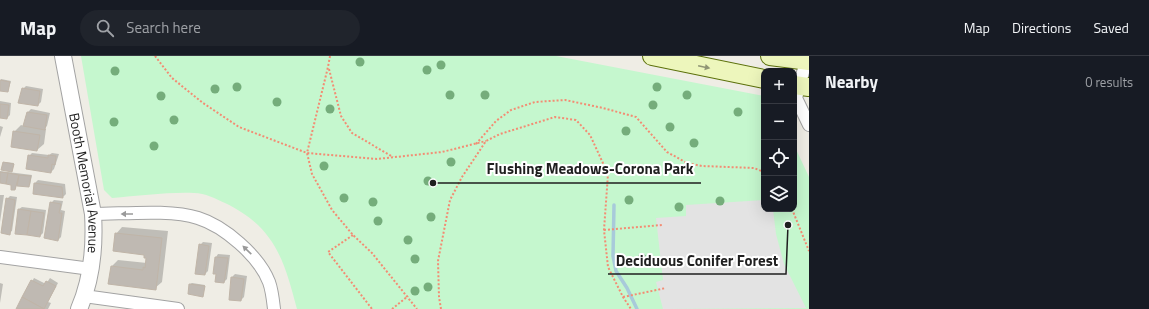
<!DOCTYPE html>
<html lang="en">
<head>
<meta charset="utf-8">
<style>
	body { margin:0; font-family:"Titillium Web",sans-serif; background:#20242c; color:#f1f3f6 }
	.controls { position:absolute; right:12px; top:12px; display:grid; overflow:hidden; border-radius:8px; box-shadow:0 4px 16px #0002 }
	.controls button { width:36px; height:36px; display:grid; place-items:center; padding:0; border:0; border-bottom:1px solid #363941; background:#171b24; color:#f1f3f6; font:20px sans-serif }
	.list { margin:0; padding:0; list-style:none }
	h2 { display:flex; justify-content:space-between; align-items:center; height:52px; margin:0; padding:0 16px; font-size:17px }
	h2 small { font-size:13px; font-weight:400; color:#9ea1a6 }
	.icon { flex:none; width:22px; height:22px; fill:none; stroke:currentColor; stroke-width:2; stroke-linecap:round; stroke-linejoin:round }
	.map { position:relative; flex:none; width:809px; height:253px; overflow:hidden }
	header { display:flex; align-items:center; gap:24px; box-sizing:border-box; height:56px; padding:0 20px; background:#171b24; border-bottom:1px solid #363941 }
	header strong { font-size:19px }
	nav { display:flex; gap:22px; margin-inline-start:auto; font-size:14px }
	.search { width:280px; height:36px; background:#20242c; display:flex; align-items:center; gap:10px; box-sizing:border-box; padding:0 14px; border-radius:22px; color:#9ea1a6; font-size:15px }
	main { display:flex }
	aside { flex:1; background:#171b24 }
	.map>svg:first-child { display:block }
	.park { fill:#c5f7ce }
	.parking { fill:#e3e3e3 }
	.shadow { fill:#0003 }
	.lines { fill:none; stroke-linecap:round; stroke-linejoin:round }
	.stream { stroke:#a8cada; stroke-width:3.5 }
	.building { fill:#bfb9b2; stroke:#c0b5a8 }
	.minor-casing { stroke:#a3a3a3; stroke-width:14 }
	.tertiary-casing { stroke:#a3a3a3; stroke-width:18 }
	.secondary-casing { stroke:#5c710b; stroke-width:20 }
	.path { stroke:#f38c73; stroke-width:2; stroke-dasharray:2 2; stroke-linecap:butt }
	.minor { stroke:#fff; stroke-width:12 }
	.tertiary { stroke:#fff; stroke-width:16 }
	.secondary { stroke:#edf6bc; stroke-width:18 }
	.tree { fill:#75ad7b }
	.oneway { fill:#909575 }
	.oneway2 { fill:#9a9a9a }
	.labels { text-anchor:middle; stroke-width:4; stroke-linejoin:round; paint-order:stroke }
	.street-label { font-size:14px; fill:#1f1f1f; stroke:#fff }
	.leader { fill:none; stroke:#1f1f1f; stroke-width:1.5 }
	.callout-dot { fill:#1f1f1f; stroke:#fff; stroke-width:1.5 }
	.callout-label { font-size:15px; text-anchor:middle; font-weight:bold; fill:#1f1f1f; stroke:#fff; stroke-width:4; stroke-linejoin:round; paint-order:stroke }
</style>
</head>
<body>
<header>
<strong>Map</strong>
<div class="search"><svg class="icon" aria-label="search" viewBox="0 0 24 24"><circle cx="10" cy="10" r="6"/><path d="M15 15l6 6"/></svg>Search here</div>
<nav><a>Map</a><a>Directions</a><a>Saved</a></nav>
</header>
<main>
<div class="map">
<svg width="809" height="253" viewBox="0 0 809 253">
	<rect width="100%" height="100%" fill="#efede5"/>
	<path class="park" d="M81,0h475l208,40v113h30v-64l15,32v132h-512c-13,-49 -22,-82 -72,-106 -9,-4 -20,-10 -31,-10 -27,-1 -55,3 -82,5l-8,-8z"/>
	<polygon class="parking" points="764,144 764,153 773,153 776,178 784,208 806,252 663,253 656,226 663,224 656,162 686,160 686,149"/>
	<g class="shadow">
		<polygon points="1,23 11,25 8,35 0,34"/>
		<polygon points="26,30 43,33 41,46 38,49 23,33"/>
		<polygon points="0,45 11,47 10,59 7,62 0,61"/>
		<polygon points="31,53 50,57 47,70 44,73 46,73 44,88 37,94 14,76 21,69 24,70 28,56"/>
		<polygon points="0,70 3,71 0,81"/>
		<polygon points="32,97 49,99 52,97 59,98 54,113 51,116 29,100"/>
		<polygon points="5,106 14,107 12,115 4,107"/>
		<polygon points="0,115 32,119 30,129 17,129 15,133 12,128 0,126"/>
		<polygon points="38,124 65,128 66,138 63,141 34,137 35,127"/>
		<polygon points="0,139 4,139 0,166"/>
		<polygon points="10,140 17,141 12,175 9,177 7,143"/>
		<polygon points="54,144 63,145 61,154 65,155 61,181 58,184 51,147"/>
		<polygon points="22,151 46,154 43,177 40,180 19,153"/>
		<polygon points="122,171 168,175 162,226 155,232 112,210 118,204 147,207 146,198 116,178"/>
		<polygon points="203,186 212,187 208,215 205,218 200,189"/>
		<polygon points="218,198 230,199 227,223 224,226 216,201"/>
		<polygon points="235,218 247,220 244,241 241,244 232,221"/>
		<polygon points="34,222 46,228 50,222 58,227 48,246 51,247 48,253 17,253"/>
		<polygon points="0,227 3,228 0,247"/>
		<polygon points="192,227 205,229 203,240 190,228"/>
	</g>
	<g class="lines">
		<polyline class="stream" points="614,149 613,200 616,215 627,232 637,253"/>
	</g>
	<g class="building">
		<polygon points="0,24 10,26 8,36 0,35"/>
		<polygon points="22,32 40,35 38,50 18,47"/>
		<polygon points="0,48 9,49 7,63 0,62"/>
		<polygon points="27,56 47,59 45,74 23,70"/>
		<polygon points="13,75 40,79 37,95 11,91"/>
		<polygon points="28,99 48,102 48,99 56,100 55,109 52,108 51,117 26,113"/>
		<polygon points="3,106 14,108 12,116 1,114"/>
		<polygon points="0,116 8,117 6,128 0,127"/>
		<polygon points="8,117 19,119 15,134 11,134 11,129 6,128"/>
		<polygon points="19,119 31,120 29,131 17,130"/>
		<polygon points="34,127 62,131 63,142 33,138"/>
		<polygon points="6,142 15,144 10,179 1,177"/>
		<polygon points="50,146 61,148 59,157 62,157 58,185 44,182"/>
		<polygon points="18,153 31,155 27,179 15,178"/>
		<polygon points="31,155 44,157 40,181 27,179"/>
		<polygon points="115,177 162,182 156,234 108,228 111,210 143,214 143,211 145,212 146,202 144,202 144,199 113,195"/>
		<polygon points="199,188 209,190 205,219 195,218"/>
		<polygon points="215,201 228,202 224,227 215,226 216,218 213,218"/>
		<polygon points="231,221 244,223 241,245 229,244"/>
		<polygon points="31,224 43,230 46,225 56,230 44,253 22,241"/>
		<polygon points="189,228 205,230 203,241 188,238"/>
		<polygon points="22,241 44,253 16,253"/>
	</g>
	<g class="lines">
		<defs>
			<g id="minor">
				<polyline points="806,5 796,42 809,69"/>
				<path d="M93,158c31,0 77,-5 105,4 26,8 61,38 71,64 3,8 4,18 5,27"/>
				<polyline points="0,201 91,213"/>
				<polyline points="84,240 178,253"/>
			</g>
			<g id="tertiary">
				<path id="s1" d="M63,0l30,158c2,33 -1,65 -14,95"/>
			</g>
			<g id="secondary">
				<polyline points="652,0 764,23"/>
				<polyline points="770,0 809,5"/>
				<polyline points="794,29 809,31"/>
			</g>
		</defs>
		<use href="#minor" class="minor-casing"/>
		<use href="#tertiary" class="tertiary-casing"/>
		<use href="#secondary" class="secondary-casing"/>
		<g class="path">
			<polyline points="155,0 172,22 203,47 239,71 307,97 377,103 442,96 486,85"/>
			<polyline points="330,0 328,11 307,97 312,118 332,154 353,179 372,197 417,253"/>
			<polyline points="329,13 341,60 352,77 393,101"/>
			<polyline points="476,88 496,65 511,54 535,46 565,44 603,52 636,61 667,96 687,107 702,110 754,112 764,116"/>
			<polyline points="792,153 809,195"/>
			<polyline points="604,174 662,169"/>
			<polyline points="353,179 328,196 372,253"/>
			<polyline points="623,241 666,232"/>
			<polyline points="392,253 408,240"/>
			<polyline points="441,253 439,241 438,205 450,144 462,121 486,85 500,78 555,61 576,64 590,79 608,118 604,174 608,211 623,241 631,253"/>
		</g>
		<use href="#minor" class="minor"/>
		<use href="#tertiary" class="tertiary"/>
		<use href="#secondary" class="secondary"/>
	</g>
	<g class="tree">
		<circle cx="360" cy="6" r="4.5"/>
		<circle cx="441" cy="9" r="4.5"/>
		<circle cx="427" cy="14" r="4.5"/>
		<circle cx="115" cy="15" r="4.5"/>
		<circle cx="237" cy="31" r="4.5"/>
		<circle cx="657" cy="31" r="4.5"/>
		<circle cx="215" cy="33" r="4.5"/>
		<circle cx="450" cy="39" r="4.5"/>
		<circle cx="485" cy="39" r="4.5"/>
		<circle cx="687" cy="39" r="4.5"/>
		<circle cx="161" cy="40" r="4.5"/>
		<circle cx="277" cy="46" r="4.5"/>
		<circle cx="653" cy="49" r="4.5"/>
		<circle cx="330" cy="53" r="4.5"/>
		<circle cx="738" cy="56" r="4.5"/>
		<circle cx="174" cy="64" r="4.5"/>
		<circle cx="114" cy="66" r="4.5"/>
		<circle cx="670" cy="71" r="4.5"/>
		<circle cx="626" cy="75" r="4.5"/>
		<circle cx="694" cy="87" r="4.5"/>
		<circle cx="154" cy="90" r="4.5"/>
		<circle cx="451" cy="106" r="4.5"/>
		<circle cx="324" cy="110" r="4.5"/>
		<circle cx="428" cy="125" r="4.5"/>
		<circle cx="344" cy="142" r="4.5"/>
		<circle cx="629" cy="144" r="4.5"/>
		<circle cx="720" cy="145" r="4.5"/>
		<circle cx="373" cy="146" r="4.5"/>
		<circle cx="679" cy="151" r="4.5"/>
		<circle cx="431" cy="161" r="4.5"/>
		<circle cx="378" cy="165" r="4.5"/>
		<circle cx="408" cy="184" r="4.5"/>
		<circle cx="642" cy="202" r="4.5"/>
		<circle cx="415" cy="203" r="4.5"/>
		<circle cx="428" cy="231" r="4.5"/>
		<circle cx="415" cy="235" r="4.5"/>
	</g>
	<defs><path id="oneway-solid" d="M-6-.8H1V-3.2L6.5 0L1 3.2V.8H-6Z"/></defs>
	<use class="oneway" href="#oneway-solid" transform="translate(704 11) rotate(12)"/>
	<g class="oneway2">
		<use href="#oneway-solid" transform="translate(127 158) rotate(180)"/>
		<use href="#oneway-solid" transform="translate(247 194) rotate(-136)"/>
	</g>
	<g class="labels">
		<g class="street-label">
			<text dy="5" stroke="none"><textPath href="#s1" startOffset="129">Booth Memorial Avenue</textPath></text>
		</g>
	</g>
	<path class="leader" d="M433 127L478 127H701M788 169L786 218H608"/>
	<g class="callout-dot">
		<circle cx="433" cy="127" r="4"/>
		<circle cx="788" cy="169" r="4"/>
	</g>
	<g class="callout-label">
		<text x="590" y="118">Flushing Meadows-Corona Park</text>
		<text x="697" y="210">Deciduous Conifer Forest</text>
	</g>
</svg>
<div class="controls">
<button>+</button>
<button>−</button>
<button><svg class="icon" aria-label="locate" viewBox="0 0 24 24"><circle cx="12" cy="12" r="6"/><path d="M12 2v4M12 18v4M2 12h4M18 12h4"/></svg></button>
<button><svg class="icon" aria-label="layers" viewBox="0 0 24 24"><path d="M12 4l9 5-9 5-9-5zM3 14l9 5 9-5"/></svg></button>
</div>
</div>
<aside>
<h2>Nearby<small>0 results</small></h2>
<ul class="list">
</ul>
</aside>
</main>
</body>
</html>
